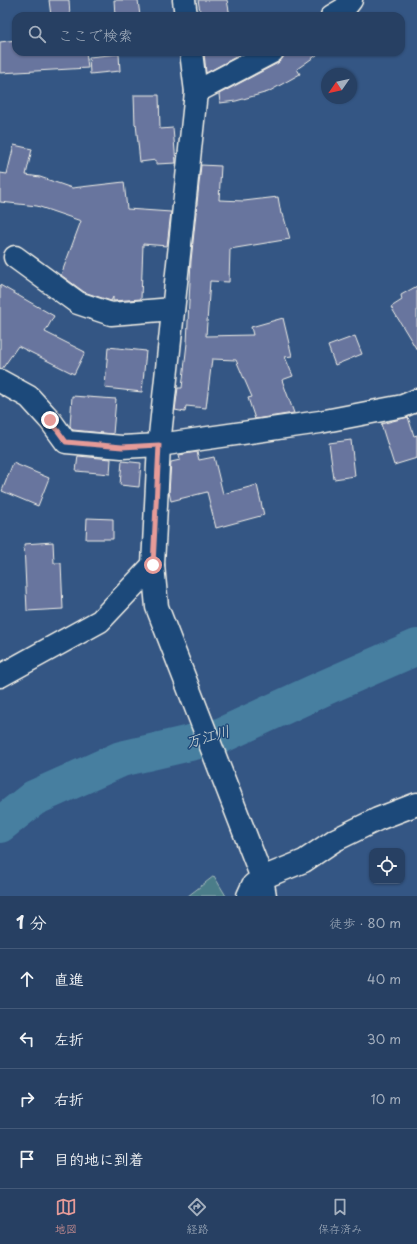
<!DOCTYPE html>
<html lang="ja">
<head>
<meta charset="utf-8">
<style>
	body { margin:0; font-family:"Playpen Sans","Klee One",sans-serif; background:#334b6c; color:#f1f3f6 }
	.controls { position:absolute; right:12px; bottom:12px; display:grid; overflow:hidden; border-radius:8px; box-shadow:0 1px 3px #0004 }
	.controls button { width:36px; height:36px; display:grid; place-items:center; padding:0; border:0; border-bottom:1px solid #435978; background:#274063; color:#f1f3f6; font:20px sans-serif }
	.compass { position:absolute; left:321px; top:68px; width:36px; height:36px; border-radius:50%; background:#274063; box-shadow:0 1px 3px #0004; rotate:236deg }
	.stop { position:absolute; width:12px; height:12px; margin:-9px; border:3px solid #e69b98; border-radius:50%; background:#fff }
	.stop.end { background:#e69b98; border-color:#fff; box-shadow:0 1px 4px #0008 }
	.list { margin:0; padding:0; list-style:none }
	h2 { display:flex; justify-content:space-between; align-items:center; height:52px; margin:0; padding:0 16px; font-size:17px }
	h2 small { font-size:13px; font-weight:400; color:#a4afbe }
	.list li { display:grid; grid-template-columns:26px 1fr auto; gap:12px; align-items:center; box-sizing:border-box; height:60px; padding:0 16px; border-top:1px solid #435978 }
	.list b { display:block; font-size:15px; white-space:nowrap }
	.list em { font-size:13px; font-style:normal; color:#a4afbe }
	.icon { flex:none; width:22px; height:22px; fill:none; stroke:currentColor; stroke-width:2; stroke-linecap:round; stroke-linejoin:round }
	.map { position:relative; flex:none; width:417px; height:896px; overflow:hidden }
	.search { position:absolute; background:#274063; box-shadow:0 1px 3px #0004; left:12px; right:12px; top:12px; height:44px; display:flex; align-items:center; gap:10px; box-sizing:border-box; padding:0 14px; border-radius:12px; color:#a4afbe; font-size:15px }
	.sheet { height:292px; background:#274063 }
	nav { display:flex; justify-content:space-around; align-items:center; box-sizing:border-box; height:56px; border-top:1px solid #435978; background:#274063; font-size:11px; color:#a4afbe }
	nav a { display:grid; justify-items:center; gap:2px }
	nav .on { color:#e69b98 }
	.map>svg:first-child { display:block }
	.green { fill:#4c7d89; stroke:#a0b7b8 }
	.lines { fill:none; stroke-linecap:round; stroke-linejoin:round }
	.river { stroke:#467fa0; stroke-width:36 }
	.building { fill:#67749e; stroke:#f4f1e8 }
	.minor-casing { stroke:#f4f1e8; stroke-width:25 }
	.minor { stroke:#1f4a7a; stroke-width:22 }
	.route { stroke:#e69b98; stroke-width:5 }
	.labels { text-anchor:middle; stroke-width:3; stroke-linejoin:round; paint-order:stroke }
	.water-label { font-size:15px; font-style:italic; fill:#dae0dd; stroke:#1f4a7a }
</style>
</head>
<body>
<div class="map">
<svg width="417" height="896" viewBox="0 0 417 896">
	<rect width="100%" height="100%" fill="#345684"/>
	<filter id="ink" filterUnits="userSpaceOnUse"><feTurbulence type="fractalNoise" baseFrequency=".025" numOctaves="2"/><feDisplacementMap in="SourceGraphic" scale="8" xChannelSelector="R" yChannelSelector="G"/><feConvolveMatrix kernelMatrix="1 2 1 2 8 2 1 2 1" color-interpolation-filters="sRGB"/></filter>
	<g filter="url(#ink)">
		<polygon class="green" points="214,876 226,896 188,896"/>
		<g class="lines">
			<polyline class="river" points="0,825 34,798 121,759 220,736 326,687 417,647"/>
		</g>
		<g class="building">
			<polygon points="49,0 69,0 70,16 51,16"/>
			<polygon points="114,0 138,0 140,16 115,16"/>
			<polygon points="198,0 227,0 230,16 201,16"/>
			<polygon points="16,40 16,52 86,52 88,68 0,73 0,42"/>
			<polygon points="204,52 245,52 206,73"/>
			<polygon points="284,52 321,52 297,69 300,74 268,92 236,101 220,103 219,94 278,63 283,58"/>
			<polygon points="119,54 120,71 90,74 89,57"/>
			<polygon points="134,95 159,95 160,129 173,128 176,163 156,164 156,160 140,162 136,124 135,125"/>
			<polygon points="14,145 32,149 26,175 40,177 72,188 124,182 127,209 171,212 167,246 143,244 141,299 113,301 113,297 111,301 84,292 61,275 81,221 37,206 0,202 0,173 7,174"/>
			<polygon points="201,165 221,166 219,200 244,201 278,197 281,214 283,214 290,239 230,249 229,282 210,281 206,336 253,335 251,327 283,318 292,356 285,357 293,376 282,380 294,413 255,419 248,398 252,397 236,360 212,359 206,408 186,406 185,412 175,410 178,388 182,388 187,343 191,261"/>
			<polygon points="0,285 54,316 45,332 85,352 74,374 18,346 2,369 0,369"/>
			<polygon points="417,286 417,350 391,307 402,300 401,295"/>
			<polygon points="355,336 362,354 335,365 328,346"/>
			<polygon points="108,347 146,351 142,392 105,388"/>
			<polygon points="72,396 116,399 113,434 73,430 70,426"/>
			<polygon points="408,417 414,436 417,435 417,458 394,465 381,424"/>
			<polygon points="351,440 355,476 334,479 329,443"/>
			<polygon points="197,452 199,460 214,457 223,494 257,485 264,515 216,528 207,492 171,501 169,492 171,462 180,460 179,455"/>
			<polygon points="78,456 111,459 110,474 76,471"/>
			<polygon points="122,461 141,463 139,487 120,485"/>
			<polygon points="13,463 49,478 38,506 2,491"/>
			<polygon points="87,518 113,519 113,539 86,539"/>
			<polygon points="53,542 54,563 61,563 63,609 27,611 24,544"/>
		</g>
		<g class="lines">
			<defs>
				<g id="minor">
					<polyline points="184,0 186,16"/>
					<polyline points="332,16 344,9 351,0"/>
					<polyline points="191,52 196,92 159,445 153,565 157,607 262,878 265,896"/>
					<polyline points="196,92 272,52"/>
					<polyline points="15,257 78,303 111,314 173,309"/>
					<polyline points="0,381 29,397 50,420 66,442 122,447 159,445 320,422 403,406 417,400"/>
					<polyline points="0,676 100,621 153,565"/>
					<polyline points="248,896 253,885 262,878 304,861 335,840 378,819 417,804"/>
				</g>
			</defs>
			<use href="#minor" class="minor-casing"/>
			<use href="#minor" class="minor"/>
		</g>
	</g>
	<g class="lines" filter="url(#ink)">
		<polyline class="route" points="50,420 66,442 122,447 159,445 153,565"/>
	</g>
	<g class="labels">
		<g class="water-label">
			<text transform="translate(208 737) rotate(-16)" y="5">万江川</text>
		</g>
	</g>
</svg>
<div class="controls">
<button><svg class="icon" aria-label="locate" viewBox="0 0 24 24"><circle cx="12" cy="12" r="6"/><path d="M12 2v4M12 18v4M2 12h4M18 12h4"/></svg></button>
</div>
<svg class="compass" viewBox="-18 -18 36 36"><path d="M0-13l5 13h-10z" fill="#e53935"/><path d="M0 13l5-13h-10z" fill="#a4afbe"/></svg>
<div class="stop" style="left:153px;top:565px"></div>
<div class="stop end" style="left:50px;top:420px"></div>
<div class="search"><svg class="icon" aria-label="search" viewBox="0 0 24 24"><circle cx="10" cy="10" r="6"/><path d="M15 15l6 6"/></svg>ここで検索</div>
</div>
<section class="sheet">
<h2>1 分<small>徒歩 · 80 m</small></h2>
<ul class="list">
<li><svg class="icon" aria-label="ahead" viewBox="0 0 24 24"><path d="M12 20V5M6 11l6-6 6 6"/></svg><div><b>直進</b></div><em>40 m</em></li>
<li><svg class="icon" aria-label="left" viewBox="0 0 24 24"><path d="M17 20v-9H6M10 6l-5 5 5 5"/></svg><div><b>左折</b></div><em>30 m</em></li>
<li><svg class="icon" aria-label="right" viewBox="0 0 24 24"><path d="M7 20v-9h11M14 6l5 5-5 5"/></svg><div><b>右折</b></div><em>10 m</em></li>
<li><svg class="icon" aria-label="arrive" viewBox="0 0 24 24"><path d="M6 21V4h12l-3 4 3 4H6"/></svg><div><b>目的地に到着</b></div></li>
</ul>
</section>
<nav>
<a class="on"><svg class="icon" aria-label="map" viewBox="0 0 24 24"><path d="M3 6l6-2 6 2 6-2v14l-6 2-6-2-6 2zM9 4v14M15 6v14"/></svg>地図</a>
<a><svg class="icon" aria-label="directions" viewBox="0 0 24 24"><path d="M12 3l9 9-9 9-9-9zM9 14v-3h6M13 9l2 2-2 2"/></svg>経路</a>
<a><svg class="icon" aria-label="saved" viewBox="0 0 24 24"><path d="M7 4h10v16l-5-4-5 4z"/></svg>保存済み</a>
</nav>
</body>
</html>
